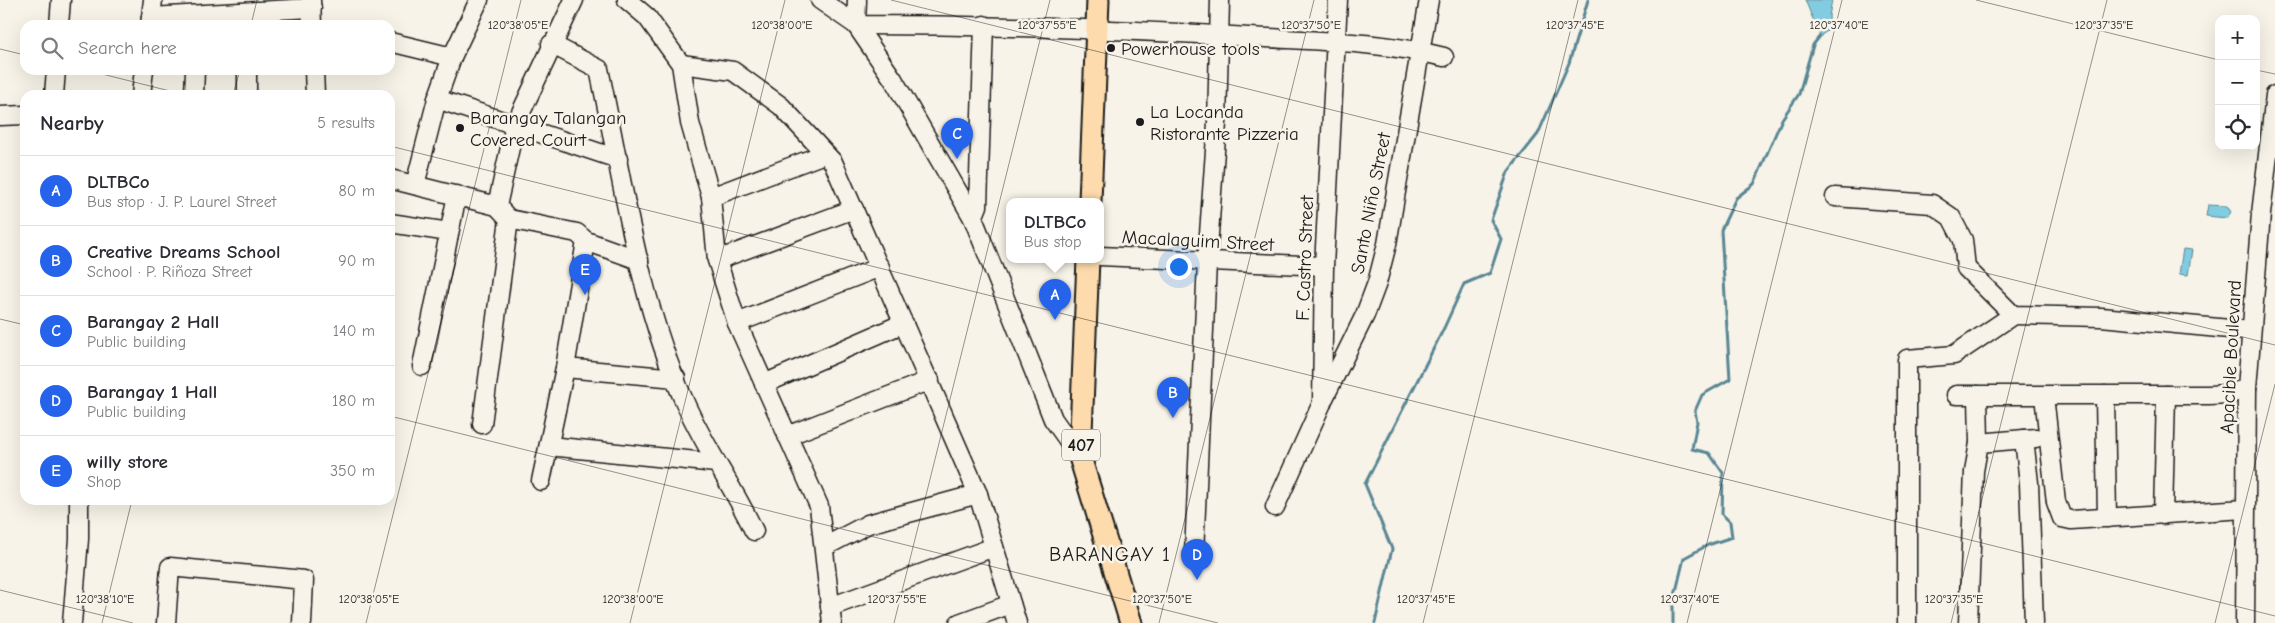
<!DOCTYPE html>
<html lang="en">
<head>
<meta charset="utf-8">
<style>
	body { margin:0; font-family:"Comic Neue",sans-serif; background:#f7f7f7; color:#2b2b33 }
	.controls { position:absolute; right:15px; top:15px; display:grid; overflow:hidden; border-radius:10px; box-shadow:0 5px 20px #0002 }
	.controls button { width:45px; height:45px; display:grid; place-items:center; padding:0; border:0; border-bottom:1px solid #e1e1e2; background:#fff; color:#2b2b33; font:25px sans-serif }
	.you { position:absolute; left:1178px; top:266px; width:18px; height:18px; margin:-12px; border:4px solid #fff; border-radius:50%; background:#1a73e8; box-shadow:0 0 0 8px #1a73e833 }
	.badge { display:grid; place-items:center; width:32px; height:32px; border-radius:50%; background:#2563eb; color:#fff; font-size:16px; font-weight:700 }
	.pin { position:absolute; translate:-50% -41px; filter:drop-shadow(0 1px 2px #0008) }
	.pin::after { content:''; position:absolute; top:26px; width:18px; height:15px; background:inherit; clip-path:polygon(0 0,100% 0,50% 100%) }
	.popup { position:absolute; left:1006px; top:198px; width:98px; height:65px; box-sizing:border-box; display:grid; place-content:center; border-radius:10px; background:#fff; filter:drop-shadow(0 1px 4px #0005); font-size:16px; white-space:nowrap; color:#7c7c81 }
	.popup b { font-size:19px; color:#2b2b33 }
	.popup::after { content:''; position:absolute; left:50%; top:100%; margin-left:-10px; border:10px solid transparent; border-top-color:#fff }
	.list { margin:0; padding:0; list-style:none }
	h2 { display:flex; justify-content:space-between; align-items:center; height:65px; margin:0; padding:0 20px; font-size:21px }
	h2 small { font-size:16px; font-weight:400; color:#7c7c81 }
	.list li { display:grid; grid-template-columns:32px 1fr auto; gap:15px; align-items:center; box-sizing:border-box; height:70px; padding:0 20px; border-top:1px solid #e1e1e2 }
	.list b { display:block; font-size:19px; white-space:nowrap }
	.list p { margin:0; font-size:16px; white-space:nowrap; color:#7c7c81 }
	.list em { font-size:16px; font-style:normal; color:#7c7c81 }
	.icon { flex:none; width:28px; height:28px; fill:none; stroke:currentColor; stroke-width:2; stroke-linecap:round; stroke-linejoin:round }
	.map { position:relative; flex:none; width:2275px; height:623px; overflow:hidden }
	.search { position:absolute; background:#fff; box-shadow:0 5px 20px #0002; left:20px; top:20px; width:375px; height:55px; display:flex; align-items:center; gap:12px; box-sizing:border-box; padding:0 18px; border-radius:15px; color:#7c7c81; font-size:19px }
	.panel { position:absolute; background:#fff; box-shadow:0 5px 20px #0002; left:20px; top:90px; width:375px; height:415px; border-radius:15px }
	.map>svg:first-child { display:block }
	.water { fill:#82cce2; stroke:#598693 }
	.lines { fill:none; stroke-linecap:round; stroke-linejoin:round }
	.stream { stroke:#598693; stroke-width:3 }
	.minor-casing { stroke:#1c1c1c; stroke-width:21 }
	.major-casing { stroke:#1c1c1c; stroke-width:25 }
	.minor { stroke:#f7f3e8; stroke-width:18 }
	.major { stroke:#fddbac; stroke-width:21 }
	.ticks { fill:none; stroke:#1c1c1c; stroke-width:1; stroke-opacity:0.45 }
	.poi-dot { fill:#1c1c1c; stroke:#f7f3e8; stroke-width:2 }
	.labels { text-anchor:middle; stroke-width:5; stroke-linejoin:round; paint-order:stroke }
	.shield { fill:#f7f3e8; stroke:#5e5c59; stroke-width:1 }
	.shield-label { font-size:18px; font-weight:bold; fill:#1c1c1c }
	.poi-label { font-size:19px; fill:#1c1c1c; stroke:#f7f3e8; text-anchor:start }
	.street-label { font-size:19px; fill:#1c1c1c; stroke:#f7f3e8 }
	.neighbourhood-label { font-size:20px; letter-spacing:1px; fill:#1c1c1c; stroke:#f7f3e8 }
	.ticks-label { font-size:12px; text-anchor:middle; fill:#1c1c1c; stroke:#f7f3e8; stroke-width:5; stroke-linejoin:round; paint-order:stroke }
</style>
</head>
<body>
<div class="map">
<svg width="2275" height="623" viewBox="0 0 2275 623">
	<rect width="100%" height="100%" fill="#f7f3e8"/>
	<filter id="ink" filterUnits="userSpaceOnUse"><feTurbulence type="fractalNoise" baseFrequency=".02" numOctaves="2"/><feDisplacementMap in="SourceGraphic" scale="10" xChannelSelector="R" yChannelSelector="G"/><feConvolveMatrix kernelMatrix="1 2 1 2 8 2 1 2 1" color-interpolation-filters="sRGB"/></filter>
	<g filter="url(#ink)">
		<g class="water">
			<polygon points="1805,0 1832,0 1829,16 1830,29 1820,36"/>
			<polygon points="2208,205 2227,206 2231,212 2227,218 2206,216"/>
			<polygon points="2183,249 2192,250 2188,275 2179,274"/>
		</g>
		<g class="lines">
			<g class="stream">
				<polyline points="1375,623 1392,549 1365,484 1444,328 1464,284 1490,273 1501,239 1491,220 1508,172 1538,134 1569,63 1588,0"/>
				<polyline points="1673,623 1673,604 1684,558 1708,545 1732,537 1730,522 1722,514 1723,473 1709,453 1692,449 1697,422 1695,411 1702,395 1730,379 1721,230 1736,198 1754,184 1782,119 1799,94 1813,45 1820,36"/>
			</g>
			<defs>
				<g id="minor">
					<polyline points="311,0 312,25"/>
					<polyline points="627,0 647,17 681,64 690,123 711,197 717,260 737,323 819,506 832,623"/>
					<polyline points="820,0 856,25 893,79 973,218 1053,419 1080,457"/>
					<path d="M857,0l-1,25c131,0 262,4 393,12 64,4 132,4 195,20"/>
					<polyline points="151,17 312,8"/>
					<polyline points="59,25 61,0"/>
					<polyline points="150,25 153,0"/>
					<polyline points="390,42 452,57"/>
					<path d="M551,44l48,25c24,112 39,231 87,336 20,44 48,83 68,126"/>
					<polyline points="681,64 733,71 781,106 833,162 978,494 1017,623"/>
					<polyline points="247,70 247,95"/>
					<polyline points="314,70 315,95"/>
					<polyline points="54,95 56,70"/>
					<polyline points="141,95 144,70"/>
					<polyline points="194,95 195,70"/>
					<polyline points="437,99 618,159"/>
					<polyline points="0,116 25,115"/>
					<polyline points="390,179 497,206"/>
					<polyline points="415,185 437,99 452,57 479,0"/>
					<polyline points="711,197 824,154"/>
					<polyline points="1835,197 1932,204 1951,217 1963,240 1966,268 2013,315 2101,317 2251,331"/>
					<polyline points="973,218 978,206 984,25"/>
					<polyline points="509,219 577,233 586,241"/>
					<polyline points="390,223 449,232"/>
					<polyline points="1100,256 1324,266"/>
					<polyline points="717,260 854,209"/>
					<polyline points="737,323 880,267"/>
					<polyline points="422,366 457,195"/>
					<polyline points="565,368 676,378"/>
					<polyline points="764,384 904,323"/>
					<polyline points="1956,395 2209,395 2230,394 2247,388"/>
					<polyline points="2105,395 2107,518"/>
					<polyline points="2044,396 2056,502 2062,518 2071,520 2245,509"/>
					<polyline points="1324,398 1365,315 1377,283 1387,244 1429,0"/>
					<polyline points="482,424 509,219 497,206 515,125 574,0"/>
					<polyline points="787,436 930,380"/>
					<polyline points="2024,439 2029,483 2034,623"/>
					<polyline points="1979,443 2036,438"/>
					<polyline points="549,446 716,463"/>
					<polyline points="541,481 565,368 586,241 639,260"/>
					<polyline points="1275,507 1322,403 1324,266 1338,0"/>
					<polyline points="2163,515 2166,395"/>
					<polyline points="824,547 868,524 978,494"/>
					<polyline points="1194,554 1207,262 1217,123 1220,0"/>
					<polyline points="830,607 994,547"/>
					<polyline points="72,623 79,539 79,500"/>
					<polyline points="166,623 170,567 304,580 302,623"/>
					<polyline points="959,623 1011,604"/>
					<polyline points="1907,623 1907,359 1954,355 2013,315"/>
					<polyline points="1968,623 1974,471 1979,443 1978,395"/>
					<polyline points="2245,623 2247,388 2261,214 2275,95"/>
				</g>
				<g id="major">
					<polyline points="1090,201 1098,0"/>
					<polyline points="1088,259 1080,457 1131,623"/>
				</g>
			</defs>
			<use href="#minor" class="minor-casing"/>
			<use href="#major" class="major-casing"/>
			<use href="#minor" class="minor"/>
			<use href="#major" class="major"/>
		</g>
	</g>
	<path class="ticks" d="M891,0l1384,345M1976,0l243,60M251,25l6,-25M0,49l25,6M86,70l100,25M2256,70l19,4M233,95l7,-25M390,146l1885,470M0,319l25,6M390,416l828,207M0,590l133,33M102,623l30,-123M366,623l155,-623M630,623l155,-623M894,623l156,-623M1159,623l155,-623M1423,623l155,-623M1687,623l155,-623M1951,623l156,-623M2215,623l60,-239"/>
	<g class="poi-dot">
		<circle cx="1111" cy="48" r="5"/>
		<circle cx="1140" cy="122" r="5"/>
		<circle cx="460" cy="128" r="5"/>
	</g>
	<g class="labels">
		<rect class="shield" x="1062" y="429.5" width="38" height="31" rx="4"/>
		<g class="shield-label">
			<text x="1081" y="451">407</text>
		</g>
		<g class="poi-label">
			<text x="1121" y="55">Powerhouse tools</text>
			<text x="1150" y="118">La Locanda<tspan x="1150" dy="22">Ristorante Pizzeria</tspan></text>
			<text x="470" y="124">Barangay Talangan<tspan x="470" dy="22">Covered Court</tspan></text>
		</g>
		<g class="street-label">
			<text transform="translate(1370 203) rotate(-79)" y="7">Santo Niño Street</text>
			<text transform="translate(1198 240) rotate(3)" y="7">Macalaguim Street</text>
			<text transform="translate(1304 258) rotate(-88)" y="7">F. Castro Street</text>
			<text transform="translate(2230 357) rotate(-87)" y="7">Apacible Boulevard</text>
		</g>
		<g class="neighbourhood-label">
			<text x="1110" y="561">BARANGAY 1</text>
		</g>
	</g>
	<g class="ticks-label">
		<text x="518" y="29">120°38'05"E</text>
		<text x="782" y="29">120°38'00"E</text>
		<text x="1047" y="29">120°37'55"E</text>
		<text x="1311" y="29">120°37'50"E</text>
		<text x="1575" y="29">120°37'45"E</text>
		<text x="1839" y="29">120°37'40"E</text>
		<text x="2104" y="29">120°37'35"E</text>
		<text x="105" y="603">120°38'10"E</text>
		<text x="369" y="603">120°38'05"E</text>
		<text x="633" y="603">120°38'00"E</text>
		<text x="897" y="603">120°37'55"E</text>
		<text x="1162" y="603">120°37'50"E</text>
		<text x="1426" y="603">120°37'45"E</text>
		<text x="1690" y="603">120°37'40"E</text>
		<text x="1954" y="603">120°37'35"E</text>
	</g>
</svg>
<div class="controls">
<button>+</button>
<button>−</button>
<button><svg class="icon" aria-label="locate" viewBox="0 0 24 24"><circle cx="12" cy="12" r="6"/><path d="M12 2v4M12 18v4M2 12h4M18 12h4"/></svg></button>
</div>
<div class="you"></div>
<div class="pin badge" style="left:1055px;top:320px">A</div>
<div class="popup"><b>DLTBCo</b>Bus stop</div>
<div class="pin badge" style="left:1173px;top:418px">B</div>
<div class="pin badge" style="left:957px;top:159px">C</div>
<div class="pin badge" style="left:1197px;top:580px">D</div>
<div class="pin badge" style="left:585px;top:295px">E</div>
<div class="search"><svg class="icon" aria-label="search" viewBox="0 0 24 24"><circle cx="10" cy="10" r="6"/><path d="M15 15l6 6"/></svg>Search here</div>
<section class="panel">
<h2>Nearby<small>5 results</small></h2>
<ul class="list">
<li><span class="badge">A</span><div><b>DLTBCo</b><p>Bus stop · J. P. Laurel Street</p></div><em>80 m</em></li>
<li><span class="badge">B</span><div><b>Creative Dreams School</b><p>School · P. Riñoza Street</p></div><em>90 m</em></li>
<li><span class="badge">C</span><div><b>Barangay 2 Hall</b><p>Public building</p></div><em>140 m</em></li>
<li><span class="badge">D</span><div><b>Barangay 1 Hall</b><p>Public building</p></div><em>180 m</em></li>
<li><span class="badge">E</span><div><b>willy store</b><p>Shop</p></div><em>350 m</em></li>
</ul>
</section>
</div>
</body>
</html>
